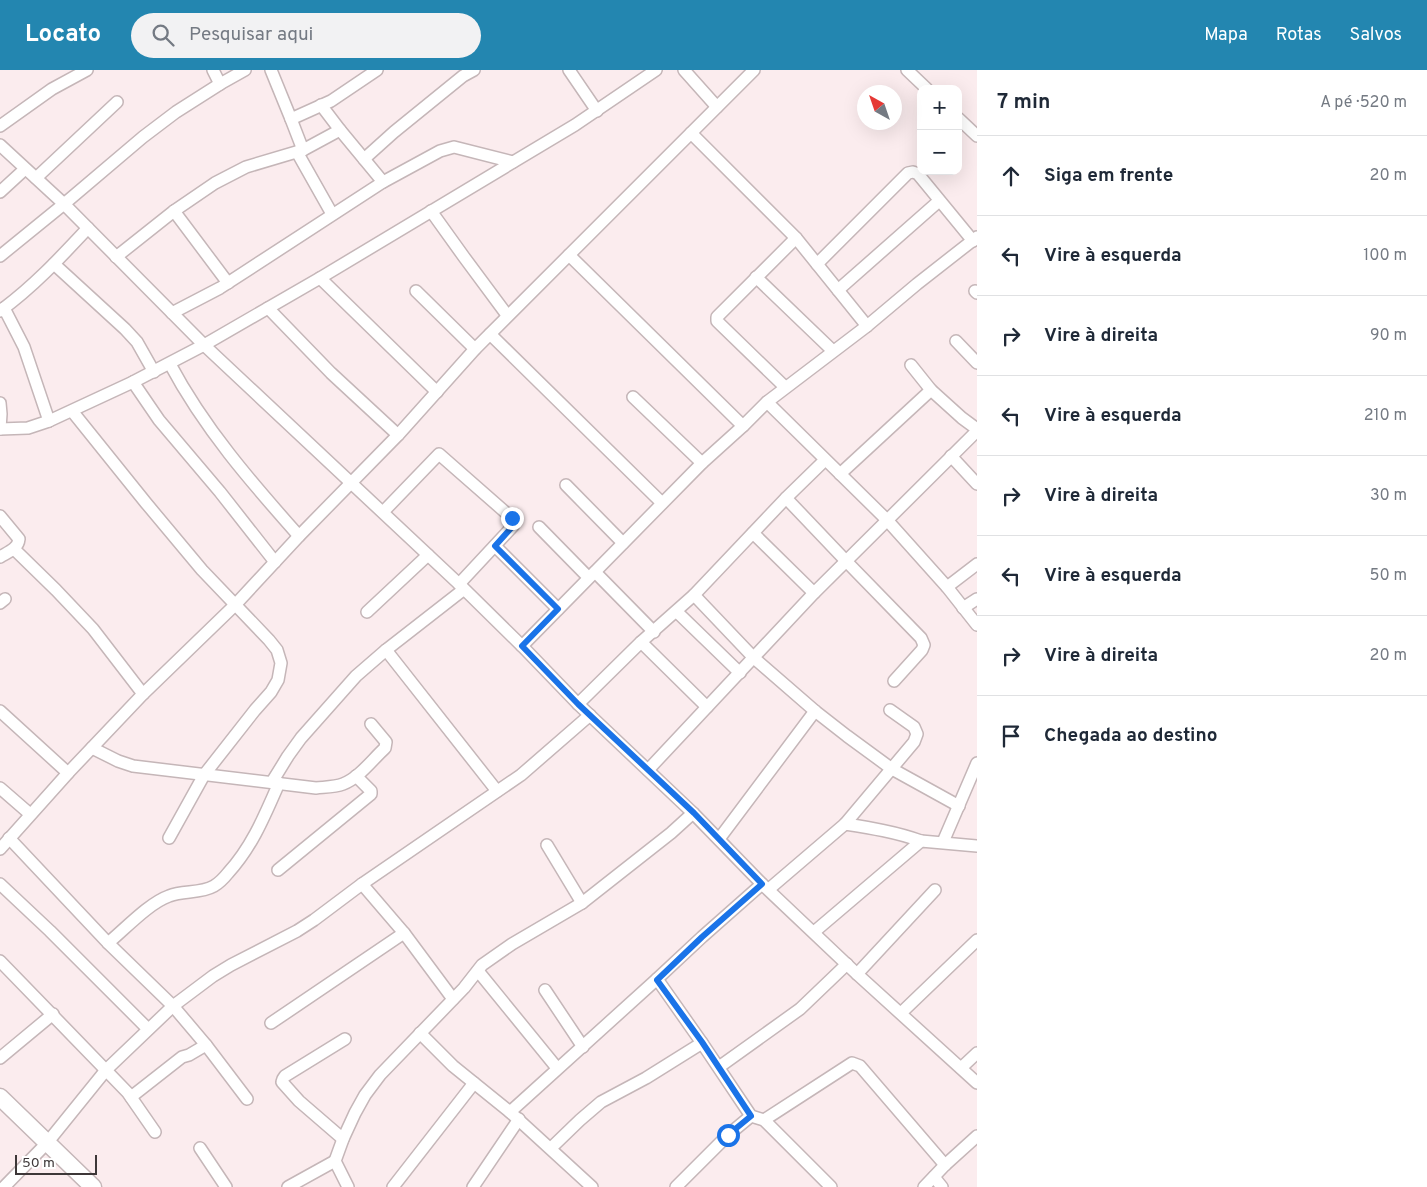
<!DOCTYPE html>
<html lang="pt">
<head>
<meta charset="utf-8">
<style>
	body { margin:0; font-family:Overpass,sans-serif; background:#f2f2f3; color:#1f2937 }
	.controls { position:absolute; right:15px; top:15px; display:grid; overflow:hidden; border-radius:10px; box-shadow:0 5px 20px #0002 }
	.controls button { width:45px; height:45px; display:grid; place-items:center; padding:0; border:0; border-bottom:1px solid #e0e1e3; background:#fff; color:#1f2937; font:25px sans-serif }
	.compass { position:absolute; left:857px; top:15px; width:45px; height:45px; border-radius:50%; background:#fff; box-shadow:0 5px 20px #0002; rotate:320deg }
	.scale { position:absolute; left:15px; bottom:12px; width:82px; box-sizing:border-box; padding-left:5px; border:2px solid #3d3738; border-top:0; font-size:14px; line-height:18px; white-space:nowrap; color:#3d3738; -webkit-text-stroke:4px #fff; paint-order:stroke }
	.stop { position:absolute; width:15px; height:15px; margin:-11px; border:4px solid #1a73e8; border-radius:50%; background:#fff }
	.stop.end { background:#1a73e8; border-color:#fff; box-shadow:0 1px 5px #0008 }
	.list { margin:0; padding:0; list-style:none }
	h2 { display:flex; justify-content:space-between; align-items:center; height:65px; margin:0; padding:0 20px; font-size:21px }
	h2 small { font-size:16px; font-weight:400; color:#747a83 }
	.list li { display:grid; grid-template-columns:32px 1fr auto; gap:15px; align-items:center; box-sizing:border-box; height:80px; padding:0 20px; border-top:1px solid #e0e1e3 }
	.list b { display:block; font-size:19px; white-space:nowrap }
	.list em { font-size:16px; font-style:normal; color:#747a83 }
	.icon { flex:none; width:28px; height:28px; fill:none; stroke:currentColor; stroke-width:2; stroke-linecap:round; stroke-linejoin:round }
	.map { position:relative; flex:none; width:977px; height:1117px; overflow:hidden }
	header { display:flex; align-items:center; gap:30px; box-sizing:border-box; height:70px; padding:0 25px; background:#2386b0; color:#fff }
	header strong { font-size:24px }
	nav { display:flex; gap:28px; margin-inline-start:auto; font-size:18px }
	.search { width:350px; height:45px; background:#f2f2f3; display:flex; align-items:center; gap:12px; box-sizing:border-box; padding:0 18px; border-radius:28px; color:#747a83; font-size:19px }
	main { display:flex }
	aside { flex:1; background:#fff }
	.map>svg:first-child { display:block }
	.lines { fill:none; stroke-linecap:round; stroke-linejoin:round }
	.street-casing { stroke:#c5b6b8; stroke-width:14 }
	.secondary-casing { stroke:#c5b6b8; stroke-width:19 }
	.street { stroke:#fff; stroke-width:11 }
	.secondary { stroke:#fff; stroke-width:16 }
	.route { stroke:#1a73e8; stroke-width:6 }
</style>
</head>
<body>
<header>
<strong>Locato</strong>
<div class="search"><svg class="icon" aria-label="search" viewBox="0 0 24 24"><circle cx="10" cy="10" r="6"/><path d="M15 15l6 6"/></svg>Pesquisar aqui</div>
<nav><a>Mapa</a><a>Rotas</a><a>Salvos</a></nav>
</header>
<main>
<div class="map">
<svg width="977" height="1117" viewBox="0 0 977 1117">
	<rect width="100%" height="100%" fill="#fbecee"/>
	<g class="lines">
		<defs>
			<g id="street">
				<polyline points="213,0 220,14"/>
				<polyline points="271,0 291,49 331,31 377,0"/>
				<polyline points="569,0 597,41"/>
				<polyline points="684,0 717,37"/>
				<polyline points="907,0 927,19"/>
				<polyline points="958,48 977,66"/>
				<polyline points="291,49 303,80"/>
				<polyline points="0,56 52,19 87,0"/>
				<polyline points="691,63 796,168 867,256"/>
				<polyline points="0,75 64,134 204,275 459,514 522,576 578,634 693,743 762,814 857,904 977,1013"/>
				<polyline points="297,82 332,144"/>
				<polyline points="364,89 394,62 463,6 474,0"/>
				<polyline points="36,108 117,32"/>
				<polyline points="383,112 440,81 454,77 513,92"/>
				<polyline points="0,122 25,99"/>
				<polyline points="174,141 228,213"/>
				<polyline points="431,141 464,187 507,245"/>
				<polyline points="569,185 743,356"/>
				<polyline points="0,186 64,134 143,67 176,42 220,14 245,0"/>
				<polyline points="116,187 174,141 215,113 246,97 303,80 340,60"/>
				<polyline points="54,194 125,259 137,272 154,302"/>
				<polyline points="817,194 908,103 913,102 918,104 973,171"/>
				<polyline points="756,207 833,281"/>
				<polyline points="320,208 437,322"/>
				<polyline points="838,220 939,131"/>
				<polyline points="416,221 475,279"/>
				<polyline points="975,221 977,223"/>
				<polyline points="4,238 24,277 49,351"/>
				<polyline points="268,238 331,303 398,365"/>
				<path d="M0,241c33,-24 60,-53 88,-83"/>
				<polyline points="172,243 220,218 383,112 340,60 321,35"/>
				<polyline points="490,264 662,433"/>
				<polyline points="956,271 977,293"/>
				<path d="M170,294c34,64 81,118 129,172"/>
				<polyline points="911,295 931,320 962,348 977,359"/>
				<polyline points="133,312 159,350 220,422 275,492"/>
				<polyline points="785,317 721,255 717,251 717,247 796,168"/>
				<polyline points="633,327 702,393"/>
				<polyline points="767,332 887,450 947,517 977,555"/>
				<polyline points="0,333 1,344 0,359"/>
				<polyline points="72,341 146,433 202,500 269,570 277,580 281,593 278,610 271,622 255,640 204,705 169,768"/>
				<polyline points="0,359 28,358 49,351 133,312 204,275 320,208 575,55 656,0"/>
				<polyline points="951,386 977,414"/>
				<polyline points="840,404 931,320"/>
				<polyline points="566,415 623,473"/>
				<polyline points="786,428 846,491 921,568 924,575 922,580 894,611"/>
				<polyline points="383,442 439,384 512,448 514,452 513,456 459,514"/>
				<path d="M0,446l19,23c-1,10 -11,13 -19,18"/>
				<polyline points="539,457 588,507"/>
				<polyline points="753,463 814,523"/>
				<polyline points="495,476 558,539"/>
				<polyline points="14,479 56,520 93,559 143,624"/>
				<polyline points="595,502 654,562"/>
				<polyline points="947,517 977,494"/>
				<polyline points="694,525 754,588 815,641 847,666 892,699 959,736"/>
				<polyline points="0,533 5,529"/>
				<polyline points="963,538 977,529"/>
				<polyline points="367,542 428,485"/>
				<polyline points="677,542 740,603"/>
				<polyline points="641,572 707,637"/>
				<polyline points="522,576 702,393 743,356 767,332 867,256 917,214 977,167"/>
				<polyline points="386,580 497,721"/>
				<polyline points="578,634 641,572 694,525 786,428 825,390"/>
				<polyline points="0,641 68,703"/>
				<path d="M92,678l26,13 15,5 183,22c9,-1 19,-1 27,-4 16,-6 29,-24 42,-36l1,-6 -15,-18"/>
				<polyline points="648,700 814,523 977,361"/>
				<polyline points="272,712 288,686 301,668 356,606 386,580 463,520"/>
				<polyline points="0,718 30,744"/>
				<path d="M845,754c26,4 51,8 76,17"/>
				<polyline points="9,768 108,873 173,936 206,975 247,1029"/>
				<polyline points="719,769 815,641"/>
				<polyline points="943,772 977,693"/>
				<polyline points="547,775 582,833"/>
				<polyline points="0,779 68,703 143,624 235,535 299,466 398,365 475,279 754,0"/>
				<polyline points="278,800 371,724 371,721 356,706"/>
				<polyline points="0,814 50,861 148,959"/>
				<polyline points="362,814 404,863 453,929"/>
				<polyline points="769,819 845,754 914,672 917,664 914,657 890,640"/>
				<polyline points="814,862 921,771 977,776"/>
				<path d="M108,873c17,-14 41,-40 61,-47 14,-6 31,-2 45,-10 5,-3 10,-8 14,-13 24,-26 37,-58 51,-90"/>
				<polyline points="0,891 128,1023 155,1062"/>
				<polyline points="478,901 557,998"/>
				<polyline points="857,904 935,820"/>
				<polyline points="657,909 702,973 751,1046 764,1050 831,1117"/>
				<polyline points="545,920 583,977"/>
				<polyline points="901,943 977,870"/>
				<polyline points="271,953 404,863"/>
				<polyline points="420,963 453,996 510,1042 592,1117"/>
				<polyline points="0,988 53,944"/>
				<polyline points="719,997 800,939 847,894"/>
				<polyline points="961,998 977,983"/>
				<polyline points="131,1027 182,987 189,985 206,975"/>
				<polyline points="510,1042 657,909 702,867 762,814"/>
				<polyline points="764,1050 852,993 860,996 945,1095"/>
				<polyline points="343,1069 299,1031 282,1012 283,1009 285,1006 345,969"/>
				<polyline points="200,1078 226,1117"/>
				<polyline points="551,1078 580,1050 601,1032 646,1008 702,973"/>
				<polyline points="934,1107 942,1117"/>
				<polyline points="4,1117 47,1073 106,1000 173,936 213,906 231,895 297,861 314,850 362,814 521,705 590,645"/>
				<polyline points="288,1117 335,1091"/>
				<polyline points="348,1117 335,1091 343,1069 355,1043 365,1025 380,1005 464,918 482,895 512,874 582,833 671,763 693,743"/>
				<polyline points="393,1117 474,1013"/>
				<polyline points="473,1117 519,1049"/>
				<polyline points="676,1117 728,1065 751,1046"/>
				<polyline points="924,1117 945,1095 977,1066"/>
			</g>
			<polyline id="secondary" points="0,1027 93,1117"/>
		</defs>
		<use href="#street" class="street-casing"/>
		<use href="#secondary" class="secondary-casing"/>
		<use href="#street" class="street"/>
		<use href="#secondary" class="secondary"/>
	</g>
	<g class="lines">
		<polyline class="route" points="512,448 514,452 513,456 495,476 558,539 522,576 578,634 694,743 762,814 702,867 657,910 702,972 751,1046 728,1065"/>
	</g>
</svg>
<div class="controls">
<button>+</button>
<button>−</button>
</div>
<svg class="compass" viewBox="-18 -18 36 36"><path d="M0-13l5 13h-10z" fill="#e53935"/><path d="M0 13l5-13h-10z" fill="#747a83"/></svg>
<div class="scale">50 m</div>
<div class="stop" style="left:728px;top:1065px"></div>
<div class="stop end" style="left:512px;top:448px"></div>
</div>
<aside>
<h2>7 min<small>A pé · 520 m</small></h2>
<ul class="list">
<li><svg class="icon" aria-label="ahead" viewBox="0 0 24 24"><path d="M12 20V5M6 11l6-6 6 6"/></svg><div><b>Siga em frente</b></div><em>20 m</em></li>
<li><svg class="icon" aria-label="left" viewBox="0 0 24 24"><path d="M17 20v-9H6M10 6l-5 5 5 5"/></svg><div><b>Vire à esquerda</b></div><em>100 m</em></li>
<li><svg class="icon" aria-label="right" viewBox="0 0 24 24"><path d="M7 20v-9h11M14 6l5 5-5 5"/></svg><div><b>Vire à direita</b></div><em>90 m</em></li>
<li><svg class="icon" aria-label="left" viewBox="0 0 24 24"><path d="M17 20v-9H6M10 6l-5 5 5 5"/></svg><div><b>Vire à esquerda</b></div><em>210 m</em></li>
<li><svg class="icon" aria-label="right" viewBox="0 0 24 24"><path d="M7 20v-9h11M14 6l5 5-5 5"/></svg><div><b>Vire à direita</b></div><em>30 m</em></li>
<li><svg class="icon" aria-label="left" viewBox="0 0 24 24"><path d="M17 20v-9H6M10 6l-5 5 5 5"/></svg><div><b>Vire à esquerda</b></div><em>50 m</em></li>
<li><svg class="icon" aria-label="right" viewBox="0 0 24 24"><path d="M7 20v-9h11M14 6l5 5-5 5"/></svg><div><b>Vire à direita</b></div><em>20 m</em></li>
<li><svg class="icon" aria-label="arrive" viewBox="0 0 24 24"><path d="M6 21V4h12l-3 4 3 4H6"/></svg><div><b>Chegada ao destino</b></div></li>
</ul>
</aside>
</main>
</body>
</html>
